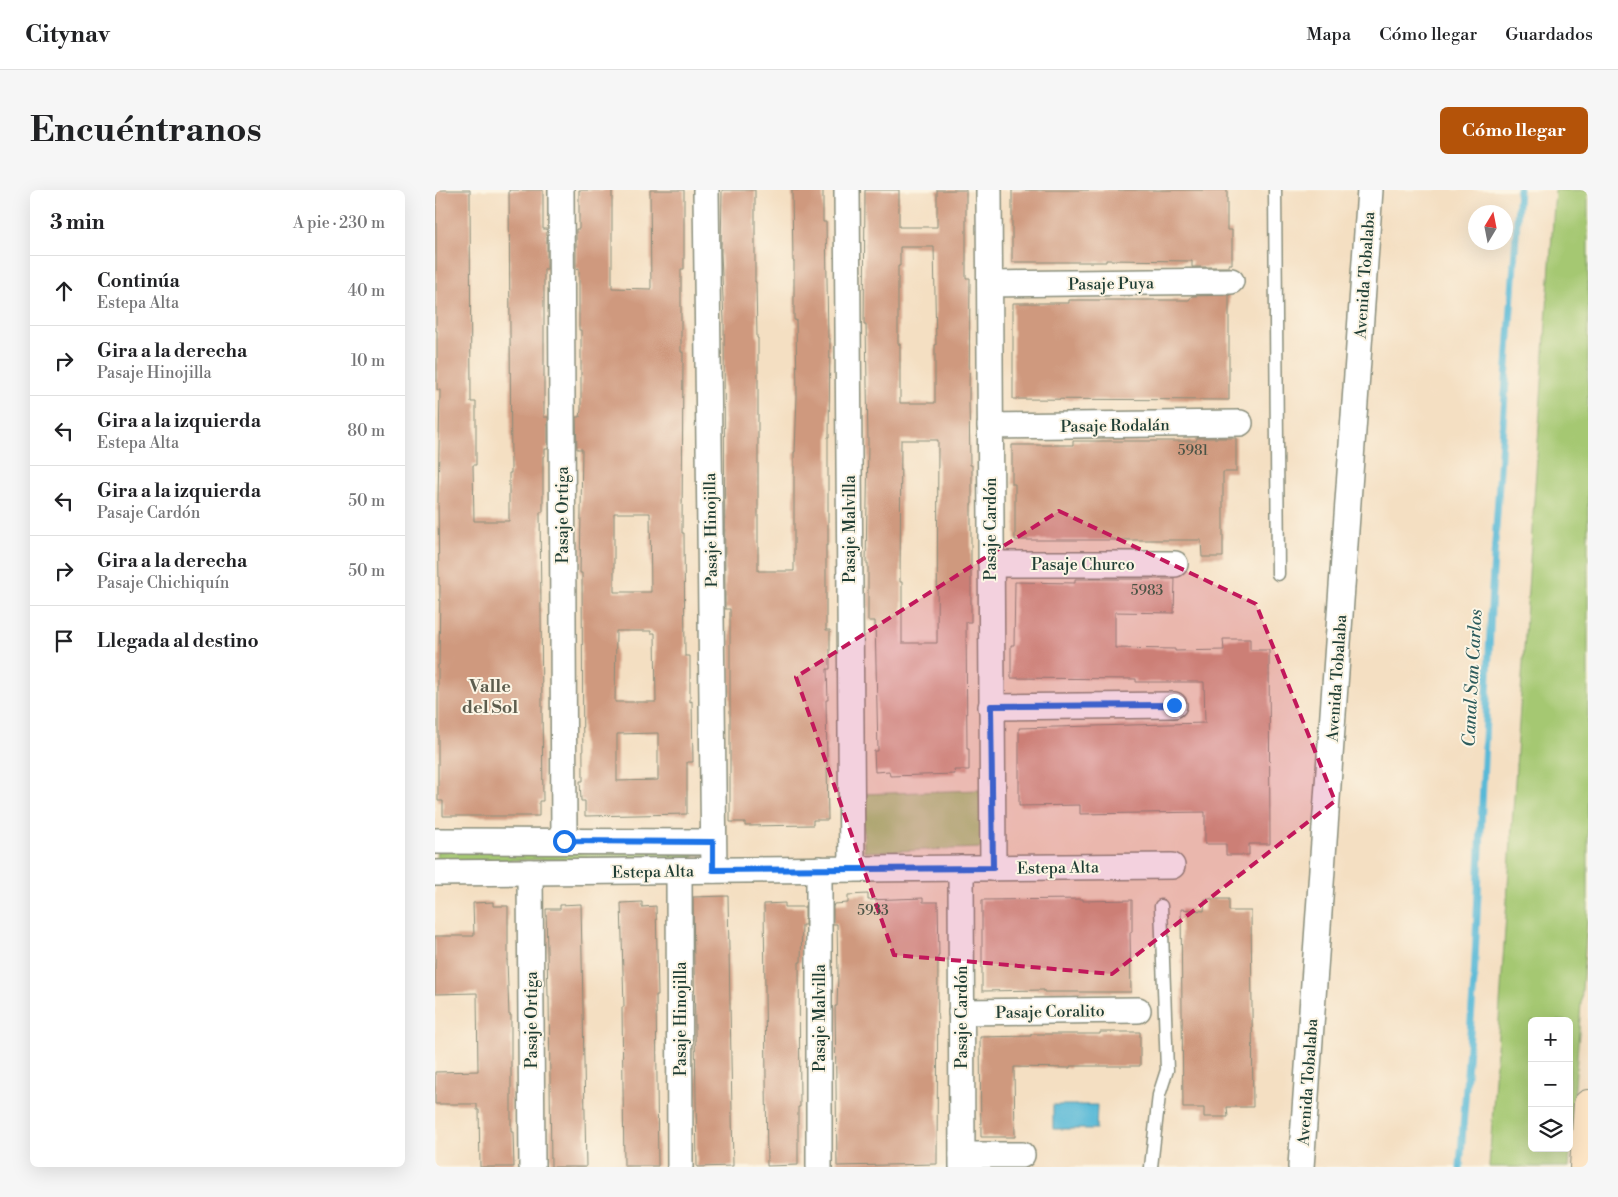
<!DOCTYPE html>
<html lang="es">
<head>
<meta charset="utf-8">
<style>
	body { margin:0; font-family:"Libre Bodoni",serif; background:#f6f6f6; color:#202124 }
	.controls { position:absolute; right:15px; bottom:15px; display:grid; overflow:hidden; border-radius:8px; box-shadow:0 5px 20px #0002 }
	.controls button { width:45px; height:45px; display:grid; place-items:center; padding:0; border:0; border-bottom:1px solid #e0e0e0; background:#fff; color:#202124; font:25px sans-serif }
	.compass { position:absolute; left:1033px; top:15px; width:45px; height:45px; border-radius:50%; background:#fff; box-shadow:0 5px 20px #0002; rotate:10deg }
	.stop { position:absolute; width:15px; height:15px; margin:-11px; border:4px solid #1a73e8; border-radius:50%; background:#fff }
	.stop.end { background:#1a73e8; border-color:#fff; box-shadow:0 1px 5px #0008 }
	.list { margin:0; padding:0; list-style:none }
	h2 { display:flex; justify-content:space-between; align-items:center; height:65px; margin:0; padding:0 20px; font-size:21px }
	h2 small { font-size:16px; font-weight:400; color:#757577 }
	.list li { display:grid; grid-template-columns:32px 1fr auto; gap:15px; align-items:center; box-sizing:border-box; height:70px; padding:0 20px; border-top:1px solid #e0e0e0 }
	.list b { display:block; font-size:19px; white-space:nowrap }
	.list p { margin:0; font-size:16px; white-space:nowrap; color:#757577 }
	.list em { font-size:16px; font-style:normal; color:#757577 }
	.icon { flex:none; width:28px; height:28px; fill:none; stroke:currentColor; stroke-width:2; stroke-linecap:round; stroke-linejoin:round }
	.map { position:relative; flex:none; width:1153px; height:977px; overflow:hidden; border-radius:8px }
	header { display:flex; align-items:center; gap:30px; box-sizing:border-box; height:70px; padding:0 25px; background:#fff; border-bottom:1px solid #e0e0e0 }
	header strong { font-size:24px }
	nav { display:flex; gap:28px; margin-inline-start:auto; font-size:18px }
	.intro { display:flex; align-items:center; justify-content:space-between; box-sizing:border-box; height:120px; padding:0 30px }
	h1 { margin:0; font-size:35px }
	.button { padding:12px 22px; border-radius:8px; background:#b45309; color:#fff; font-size:18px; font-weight:700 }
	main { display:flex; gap:30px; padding:0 30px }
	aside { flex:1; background:#fff; border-radius:8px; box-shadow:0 5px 20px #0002 }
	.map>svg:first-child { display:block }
	.green { fill:#a5c872; stroke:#628253; fill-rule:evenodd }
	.water { fill:#58b9d7; stroke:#3c7b86 }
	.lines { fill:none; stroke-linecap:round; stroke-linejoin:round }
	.stream { stroke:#58b9d7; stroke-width:7 }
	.building { fill:#cf997e; fill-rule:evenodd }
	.lane-casing { stroke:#8a8e7b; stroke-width:15 }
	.street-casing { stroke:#8a8e7b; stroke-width:28 }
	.secondary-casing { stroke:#8a8e7b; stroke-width:30 }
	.lane { stroke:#fff; stroke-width:12 }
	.street { stroke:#fff; stroke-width:25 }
	.secondary { stroke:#fde5c5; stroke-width:28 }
	.route { stroke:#1a73e8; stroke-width:6 }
	.marked { fill:#c2185b; fill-opacity:0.2; stroke:#c2185b; stroke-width:4; stroke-dasharray:10 6; stroke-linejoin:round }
	.labels { text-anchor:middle; stroke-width:4; stroke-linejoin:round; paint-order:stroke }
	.number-label { font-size:14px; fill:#4b5446 }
	.street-label { font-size:16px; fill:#1f3d34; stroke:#fcf5e5 }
	.water-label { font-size:18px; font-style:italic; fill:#2d5c5d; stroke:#fcf5e5 }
	.neighbourhood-label { font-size:18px; font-weight:bold; fill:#5d5d4e; stroke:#fcf5e5 }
</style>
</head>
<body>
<header>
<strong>Citynav</strong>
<nav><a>Mapa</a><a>Cómo llegar</a><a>Guardados</a></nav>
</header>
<div class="intro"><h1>Encuéntranos</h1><a class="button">Cómo llegar</a></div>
<main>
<aside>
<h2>3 min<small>A pie · 230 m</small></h2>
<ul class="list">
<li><svg class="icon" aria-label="ahead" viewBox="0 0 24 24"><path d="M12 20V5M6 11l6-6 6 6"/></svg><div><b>Continúa</b><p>Estepa Alta</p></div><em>40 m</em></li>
<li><svg class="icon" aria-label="right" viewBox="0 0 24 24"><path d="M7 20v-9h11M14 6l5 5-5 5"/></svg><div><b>Gira a la derecha</b><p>Pasaje Hinojilla</p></div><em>10 m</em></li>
<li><svg class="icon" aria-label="left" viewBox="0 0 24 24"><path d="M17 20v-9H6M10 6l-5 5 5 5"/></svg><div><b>Gira a la izquierda</b><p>Estepa Alta</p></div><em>80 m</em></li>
<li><svg class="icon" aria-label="left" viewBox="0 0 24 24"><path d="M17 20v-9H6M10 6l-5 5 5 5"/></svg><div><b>Gira a la izquierda</b><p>Pasaje Cardón</p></div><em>50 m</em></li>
<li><svg class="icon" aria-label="right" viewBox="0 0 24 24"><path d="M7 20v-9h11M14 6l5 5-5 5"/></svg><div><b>Gira a la derecha</b><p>Pasaje Chichiquín</p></div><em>50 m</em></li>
<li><svg class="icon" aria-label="arrive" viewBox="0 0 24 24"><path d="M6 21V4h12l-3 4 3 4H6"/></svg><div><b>Llegada al destino</b></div></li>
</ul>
</aside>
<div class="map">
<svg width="1153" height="977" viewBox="0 0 1153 977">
	<rect width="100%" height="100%" fill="#fcf5e5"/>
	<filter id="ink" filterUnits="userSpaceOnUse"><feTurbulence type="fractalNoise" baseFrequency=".02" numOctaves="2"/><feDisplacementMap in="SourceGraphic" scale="10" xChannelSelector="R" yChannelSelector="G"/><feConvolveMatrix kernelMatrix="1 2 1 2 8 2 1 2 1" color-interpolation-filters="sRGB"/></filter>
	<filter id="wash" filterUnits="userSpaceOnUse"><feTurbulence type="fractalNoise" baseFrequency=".0096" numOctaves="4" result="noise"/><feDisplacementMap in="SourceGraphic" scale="20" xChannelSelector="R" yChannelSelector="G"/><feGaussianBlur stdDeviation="1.12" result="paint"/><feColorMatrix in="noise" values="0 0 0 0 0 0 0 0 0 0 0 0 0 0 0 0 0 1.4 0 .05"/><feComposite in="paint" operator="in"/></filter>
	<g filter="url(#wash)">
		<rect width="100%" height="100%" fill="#f4dfc2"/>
		<g class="green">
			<path d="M1120,0h33v718l-19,259h-80zM1097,831h37v127h-37z"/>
			<polygon points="545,600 547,658 429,662 427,604"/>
			<polygon points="2,661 258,661 259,668 1,671"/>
		</g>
		<polygon class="water" points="618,915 662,915 661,939 618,939"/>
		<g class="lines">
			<polyline class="stream" points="1025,977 1039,790 1057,397 1084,0"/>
		</g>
		<g id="blocks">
			<g class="building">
				<polygon points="1,0 35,0 36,212 41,212 41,275 38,275 39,331 74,331 74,283 76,283 74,0 108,0 108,39 112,39 112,79 109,79 109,227 113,227 113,259 110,259 110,266 108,266 108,322 105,322 108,611 104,611 104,626 8,626 8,611 3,611 3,475 4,475 5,395 4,395 3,312 5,200 2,200 2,141 1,141"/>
				<path d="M144,0h33v98l39,1 -1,-99h34v79h-3v83h2l-1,181h2l1,123h5v46l2,-1 1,61h-6v52l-102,2v-15h-4l-1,-20h3l-1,-208h-2l2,-124h-5l-1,-32h4l1,-7v-80h-2v-62l-3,1v-40h3zM179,323h36l1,79h-37zM181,441h35v2h4l1,69h-41zM223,543v47l-41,1v-47z"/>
				<polygon points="287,0 320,0 320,92 321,92 322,148 323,148 323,381 359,381 359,262 360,262 362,207 361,130 359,130 359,71 358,71 357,0 388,0 388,32 391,32 393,148 395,148 394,247 393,247 393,355 391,355 391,440 395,440 395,479 392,479 393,510 391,510 393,630 378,630 378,635 310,636 310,632 295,632 295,419 290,419 289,131 286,63"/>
				<path d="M430,0h34v37h38v-37h29v88h4l-1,123 1,64h2v39h-1v118h-5l1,127h2v21h-15l1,4 -65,2 -1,-5 -14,1 -1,-21h4l-3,-130h-7v-58h-2l2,-121 -2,-117h-2zM465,57h34l2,98h-1v58h-35v-59h-2v-78h2zM466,250h37l-1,203h-35v-61h-2z"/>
				<polygon points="577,0 792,0 792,40 797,40 797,74 794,74 794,77 757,77 757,71 671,70 671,72 577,72"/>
				<polygon points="794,105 794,210 578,209 578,113 634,113 634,110 754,110 757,106"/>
				<polygon points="762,248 801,248 801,282 788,282 788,367 767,367 766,350 580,350 580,294 577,294 577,255 638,255 638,251 761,251"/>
				<polygon points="640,389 740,389 739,423 680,422 680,458 740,459 740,461 789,460 788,449 815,449 815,460 834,460 835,654 814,654 814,665 791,665 791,654 770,654 770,622 645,624 645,615 584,616 584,538 770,533 769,492 701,492 701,489 576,488 576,455 579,455 580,392 640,393"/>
				<polygon points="433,704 433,710 488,708 488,712 503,712 504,766 503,766 502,974 402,976 400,816 402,816 403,783 402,734 398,734 398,717 399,714 413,713 413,705"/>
				<polygon points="293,706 298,976 262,977 258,707"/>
				<polygon points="648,709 648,711 697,710 697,742 695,742 696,802 609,802 609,800 547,801 547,710"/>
				<polygon points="770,709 794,709 794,721 816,721 818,917 792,917 793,927 769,927 769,918 748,918 746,719 769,721"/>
				<polygon points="58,712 58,716 73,716 73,770 72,770 74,825 76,825 76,942 78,942 79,977 45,977 44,920 42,920 42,914 0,914 0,882 43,881 42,803 0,804 0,746 39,746 38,713"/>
				<polygon points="207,712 207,717 221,716 223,805 221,805 223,976 189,976 187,817 189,817 186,713"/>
				<polygon points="350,713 350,717 370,717 370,735 367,735 366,772 364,772 365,917 363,917 363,975 332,976 329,714"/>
				<polygon points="146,714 151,977 116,977 114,806 113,806 111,719 125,719 125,715"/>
				<polygon points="665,842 705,842 705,876 635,876 635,878 579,877 580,947 546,947 545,847 596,846 596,844 665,844"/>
			</g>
		</g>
	</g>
	<g filter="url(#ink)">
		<use href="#blocks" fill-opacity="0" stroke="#8a8e7b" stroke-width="1"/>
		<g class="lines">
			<defs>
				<g id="lane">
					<polyline points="840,0 843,384"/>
					<polyline points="716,977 724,905 732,880 726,716"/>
				</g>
				<g id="street">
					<polyline points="126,0 129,651"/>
					<polyline points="271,0 279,680"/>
					<polyline points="412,0 417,679"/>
					<polyline points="554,0 558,678"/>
					<polyline points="555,94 796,91"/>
					<polyline points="555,236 805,233"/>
					<polyline points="556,374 740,374"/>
					<polyline points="556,517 739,515"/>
					<polyline points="0,651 278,652"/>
					<polyline points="526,678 527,977"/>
					<polyline points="384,679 384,977"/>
					<polyline points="244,681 245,977"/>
					<polyline points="95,682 97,977"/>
					<polyline points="0,683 737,676"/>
					<polyline points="526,822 703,820"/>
					<polyline points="527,965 587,965"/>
					<polyline points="866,977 935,0"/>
				</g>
				<polyline id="secondary" points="1149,977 1153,914"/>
			</defs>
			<use href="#lane" class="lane-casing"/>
			<use href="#street" class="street-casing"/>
			<use href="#secondary" class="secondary-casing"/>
			<use href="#lane" class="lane"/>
			<use href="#street" class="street"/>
			<use href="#secondary" class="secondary"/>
		</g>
	</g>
	<g class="lines" filter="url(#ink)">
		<polyline class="route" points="129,651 278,652 278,680 558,678 556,516 739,515"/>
	</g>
	<path class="marked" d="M624,321l197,93 79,197 -223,173 -218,-19 -98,-278z"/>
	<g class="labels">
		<g class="number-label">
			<text x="758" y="265">5981</text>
			<text x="712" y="405">5983</text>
			<text x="438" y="725">5933</text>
		</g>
		<g class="street-label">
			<text transform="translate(929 85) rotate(-86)" y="6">Avenida Tobalaba</text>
			<text transform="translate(676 93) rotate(-1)" y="6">Pasaje Puya</text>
			<text transform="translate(680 235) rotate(-1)" y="6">Pasaje Rodalán</text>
			<text transform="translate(127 325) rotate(-90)" y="6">Pasaje Ortiga</text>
			<text transform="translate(414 339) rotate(-90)" y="6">Pasaje Malvilla</text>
			<text transform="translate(555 339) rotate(-90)" y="6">Pasaje Cardón</text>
			<text transform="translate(275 340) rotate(-91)" y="6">Pasaje Hinojilla</text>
			<text x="648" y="380">Pasaje Churco</text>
			<text transform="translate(901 488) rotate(-86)" y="6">Avenida Tobalaba</text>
			<text transform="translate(623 677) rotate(-1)" y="6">Estepa Alta</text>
			<text transform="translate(218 681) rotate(-1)" y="6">Estepa Alta</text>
			<text transform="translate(615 821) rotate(-1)" y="6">Pasaje Coralito</text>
			<text transform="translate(526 827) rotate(-90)" y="6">Pasaje Cardón</text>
			<text transform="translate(384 828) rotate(-90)" y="6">Pasaje Malvilla</text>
			<text transform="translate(245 829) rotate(-90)" y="6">Pasaje Hinojilla</text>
			<text transform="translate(96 830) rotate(-90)" y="6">Pasaje Ortiga</text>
			<text transform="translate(872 892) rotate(-86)" y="6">Avenida Tobalaba</text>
		</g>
		<g class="water-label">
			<text transform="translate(1037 488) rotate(-87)" y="6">Canal San Carlos</text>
		</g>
		<g class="neighbourhood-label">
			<text x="55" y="502">Valle<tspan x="55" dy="21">del Sol</tspan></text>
		</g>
	</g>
</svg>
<div class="controls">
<button>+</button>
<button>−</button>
<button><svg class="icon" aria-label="layers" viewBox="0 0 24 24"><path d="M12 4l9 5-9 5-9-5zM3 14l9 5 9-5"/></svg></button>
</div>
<svg class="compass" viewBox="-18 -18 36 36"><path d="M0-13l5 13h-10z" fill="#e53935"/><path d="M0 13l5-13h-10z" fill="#757577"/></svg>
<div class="stop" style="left:129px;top:651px"></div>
<div class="stop end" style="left:739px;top:515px"></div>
</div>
</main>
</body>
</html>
